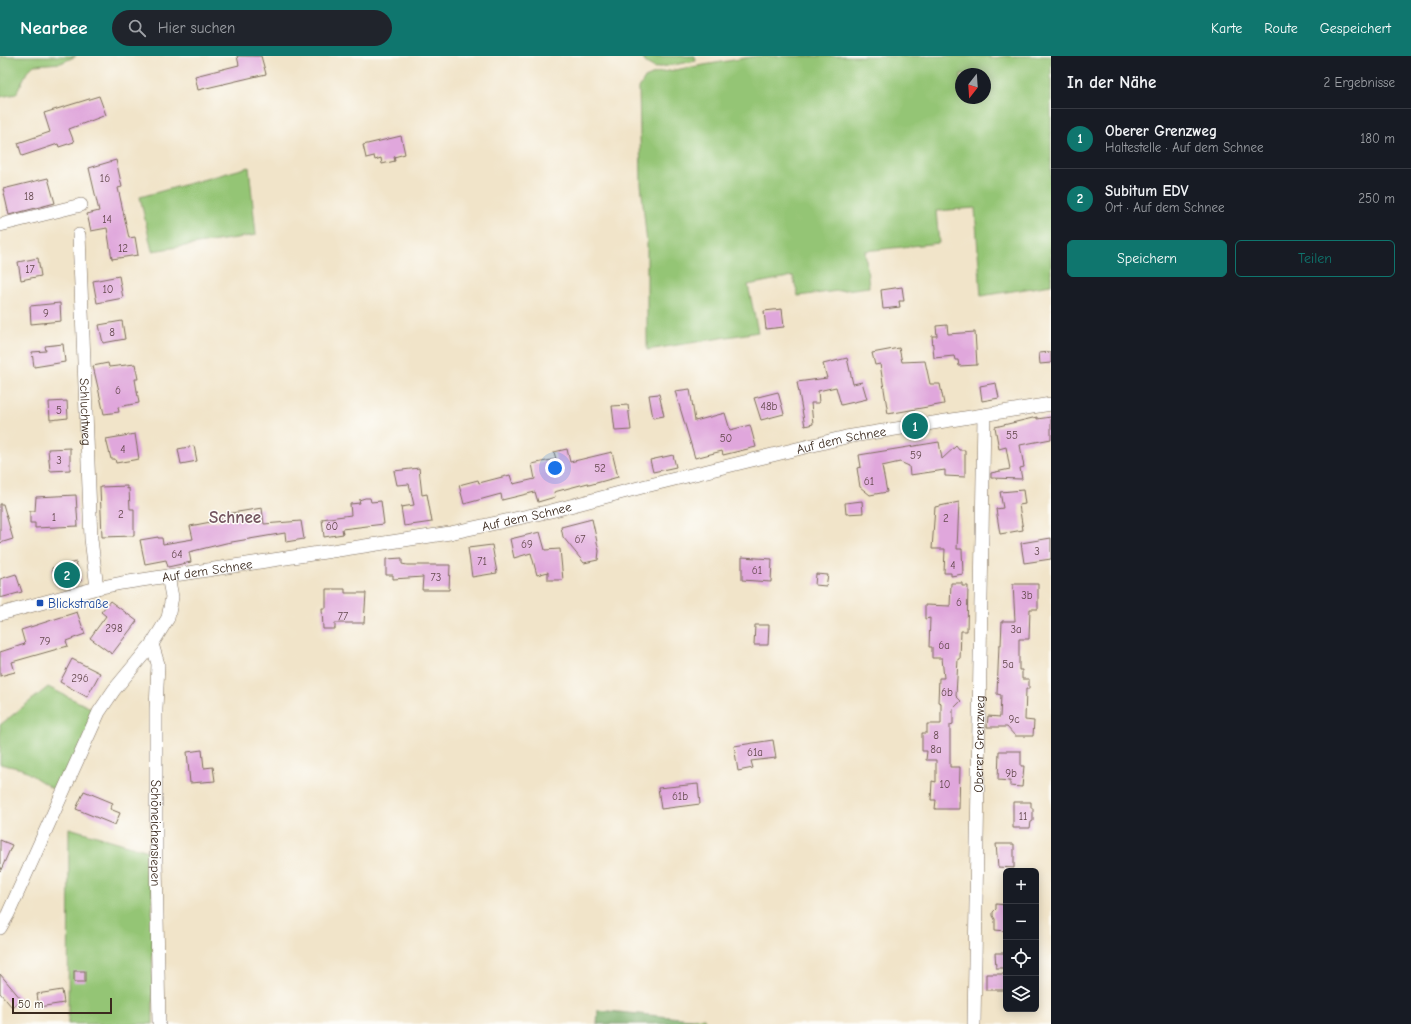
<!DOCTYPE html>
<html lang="de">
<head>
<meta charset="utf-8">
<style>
	body { margin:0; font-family:"Comic Neue",sans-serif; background:#20242c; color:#f1f3f6 }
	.controls { position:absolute; right:12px; bottom:12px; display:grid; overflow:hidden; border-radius:6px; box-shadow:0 2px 10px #0003 }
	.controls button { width:36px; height:36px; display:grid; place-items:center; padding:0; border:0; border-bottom:1px solid #363941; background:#171b24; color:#f1f3f6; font:20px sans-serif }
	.compass { position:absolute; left:955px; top:12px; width:36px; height:36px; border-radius:50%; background:#171b24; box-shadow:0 2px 10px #0003; rotate:197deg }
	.scale { position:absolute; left:12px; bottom:10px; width:100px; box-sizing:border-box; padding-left:4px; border:2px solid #3b2a1e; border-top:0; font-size:11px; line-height:14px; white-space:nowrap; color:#3b2a1e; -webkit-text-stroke:3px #fdfcf7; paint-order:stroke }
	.you { position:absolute; left:555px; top:412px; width:14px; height:14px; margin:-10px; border:3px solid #fff; border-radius:50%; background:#1a73e8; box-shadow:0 0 0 6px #1a73e833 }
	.badge { display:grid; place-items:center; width:26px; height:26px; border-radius:50%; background:#0f766e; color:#fff; font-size:13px; font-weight:700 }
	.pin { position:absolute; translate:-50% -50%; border:2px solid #fff; box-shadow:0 1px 4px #0006 }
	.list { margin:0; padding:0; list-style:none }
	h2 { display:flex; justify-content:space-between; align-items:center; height:52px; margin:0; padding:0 16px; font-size:17px }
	h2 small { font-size:13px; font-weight:400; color:#9ea1a6 }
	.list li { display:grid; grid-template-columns:26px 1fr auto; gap:12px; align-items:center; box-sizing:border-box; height:60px; padding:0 16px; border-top:1px solid #363941 }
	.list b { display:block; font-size:15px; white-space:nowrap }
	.list p { margin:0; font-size:13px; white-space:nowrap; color:#9ea1a6 }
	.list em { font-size:13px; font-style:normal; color:#9ea1a6 }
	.actions { display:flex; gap:8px; padding:12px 16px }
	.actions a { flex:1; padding:9px 0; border:1px solid #0f766e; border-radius:6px; text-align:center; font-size:14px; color:#0f766e }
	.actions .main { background:#0f766e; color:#fff }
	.icon { flex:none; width:22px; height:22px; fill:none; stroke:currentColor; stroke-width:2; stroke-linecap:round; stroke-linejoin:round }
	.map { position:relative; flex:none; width:1051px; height:968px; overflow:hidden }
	header { display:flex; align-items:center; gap:24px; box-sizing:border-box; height:56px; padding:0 20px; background:#0f766e; color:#fff }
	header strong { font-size:19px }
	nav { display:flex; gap:22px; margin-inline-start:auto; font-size:14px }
	.search { width:280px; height:36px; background:#20242c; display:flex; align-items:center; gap:10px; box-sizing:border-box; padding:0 14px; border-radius:22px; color:#9ea1a6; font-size:15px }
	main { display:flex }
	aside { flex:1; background:#171b24 }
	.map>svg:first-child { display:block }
	.green { fill:#94c575; stroke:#68784a; fill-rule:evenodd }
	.forest { fill:#7a6; stroke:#596a42 }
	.building { fill:#e0a7dc }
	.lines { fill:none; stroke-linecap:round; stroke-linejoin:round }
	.minor-casing { stroke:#7b6b5a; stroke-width:14 }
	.minor { stroke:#fff; stroke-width:13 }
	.transit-dot { fill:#1a4fb4; stroke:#fdfcf7; stroke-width:1.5 }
	.labels { text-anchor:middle; stroke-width:3; stroke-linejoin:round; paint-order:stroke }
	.number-label { font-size:11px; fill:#64494e }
	.street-label { font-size:13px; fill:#3b2a1e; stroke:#fdfcf7 }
	.transit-label { font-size:13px; fill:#164399; stroke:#fdfcf7; text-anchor:start }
	.district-label { font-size:17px; font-weight:bold; fill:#755660; stroke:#fdfcf7 }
</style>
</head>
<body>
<header>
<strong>Nearbee</strong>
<div class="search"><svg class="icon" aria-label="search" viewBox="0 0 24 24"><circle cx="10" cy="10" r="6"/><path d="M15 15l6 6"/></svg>Hier suchen</div>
<nav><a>Karte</a><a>Route</a><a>Gespeichert</a></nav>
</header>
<main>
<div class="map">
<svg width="1051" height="968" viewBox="0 0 1051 968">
	<rect width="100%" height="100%" fill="#fdfcf7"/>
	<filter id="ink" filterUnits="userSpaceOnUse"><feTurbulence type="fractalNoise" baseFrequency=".025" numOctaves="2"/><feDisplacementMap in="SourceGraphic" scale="8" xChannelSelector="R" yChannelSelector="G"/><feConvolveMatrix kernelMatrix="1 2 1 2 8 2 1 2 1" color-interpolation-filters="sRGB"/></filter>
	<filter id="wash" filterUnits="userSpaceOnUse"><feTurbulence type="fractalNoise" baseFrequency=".012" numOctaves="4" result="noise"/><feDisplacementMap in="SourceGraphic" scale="16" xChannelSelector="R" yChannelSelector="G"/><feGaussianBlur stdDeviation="0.9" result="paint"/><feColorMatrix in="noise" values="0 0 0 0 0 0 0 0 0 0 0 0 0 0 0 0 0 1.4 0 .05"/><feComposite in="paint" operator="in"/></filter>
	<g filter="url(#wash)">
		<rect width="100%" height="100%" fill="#f1e4c9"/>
		<g class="green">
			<polygon points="0,0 76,0 61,7 34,9 27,16 16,38 0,41"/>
			<polygon points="641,0 695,0 696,5 655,12 646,7"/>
			<path d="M757,0h233v3l15,-3h46v229l-70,11 -6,-88 -39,3 3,32 -74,8 4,36 -71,9 -5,-20 -45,9 10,47 -111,18v-106l-6,-60 -2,-96 6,-10 12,-5zM961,18h24v24h-24z"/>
			<polygon points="249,111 256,179 152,195 140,141"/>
			<polygon points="48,631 99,656 62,739 22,713 0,708 0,669"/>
			<polygon points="69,772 152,796 153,968 68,968"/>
			<polygon points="704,962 706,968 691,968 691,963"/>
		</g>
		<polygon class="forest" points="598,954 691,963 691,968 597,968"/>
		<g id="blocks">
			<g class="building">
				<polygon points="237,0 261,0 266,18 198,34 195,20 239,9"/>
				<polygon points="99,40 106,59 69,73 74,86 59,91 58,88 22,100 18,87 50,76 44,57"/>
				<polygon points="401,80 405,98 394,101 395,105 382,108 381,102 375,104 374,100 366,102 363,89"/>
				<polygon points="116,104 122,131 118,132 129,182 135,181 138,199 112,203 107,172 91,175 87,158 99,155 89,112"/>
				<polygon points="48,122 55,147 9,159 3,133"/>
				<polygon points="38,202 41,220 21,224 18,206"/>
				<polygon points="119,220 123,242 97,247 93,225"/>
				<polygon points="902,231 904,245 899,245 900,251 883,253 881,234"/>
				<polygon points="60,247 61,265 31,268 30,250"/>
				<polygon points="782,253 784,271 766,273 764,255"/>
				<polygon points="122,265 125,283 103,287 99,269"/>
				<polygon points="947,269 948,278 975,276 977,309 959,310 958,304 955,304 954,300 934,302 932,280 937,280 936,270"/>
				<polygon points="63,288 65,306 34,311 32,296 46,295 45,290"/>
				<polygon points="899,292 902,306 925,305 930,328 940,328 944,348 888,358 880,308 875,309 872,297"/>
				<polygon points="1051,296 1051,307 1040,308 1039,297"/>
				<polygon points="847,302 853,328 862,326 867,343 841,349 836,331 818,335 819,347 811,347 813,368 805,370 797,326 827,322 823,308"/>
				<polygon points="108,307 109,311 135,308 138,323 135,323 139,347 118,351 119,356 104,358 93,310"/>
				<polygon points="996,327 999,342 982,345 980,330"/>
				<polygon points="690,333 695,365 725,357 730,374 750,369 756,391 723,399 722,395 695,402 675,335"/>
				<polygon points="778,336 784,358 761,364 754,342"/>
				<polygon points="659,338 664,360 653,362 649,339"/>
				<polygon points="67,345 68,362 50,364 49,346"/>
				<polygon points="628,349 631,374 615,375 612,350"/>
				<polygon points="1037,361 1037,363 1051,361 1051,383 1020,389 1024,411 1020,412 1022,423 991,422 991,417 1010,413 1006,391 999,393 995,371"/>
				<polygon points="135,378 139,403 116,407 115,403 111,403 106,383"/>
				<polygon points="939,386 942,403 956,390 959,394 965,394 965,421 945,420 945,414 910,419 909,410 900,406 882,410 887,436 870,439 860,431 857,412 861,411 859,399"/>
				<polygon points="194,390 197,405 181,408 178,393"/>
				<polygon points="70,392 70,414 50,415 48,393"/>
				<polygon points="567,393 570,406 612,396 618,421 589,429 588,427 554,436 555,441 538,446 535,436 502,444 501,438 464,448 459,429 478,424 479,427 510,419 513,428 535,423 532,408 556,403 554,396"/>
				<polygon points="673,399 676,411 653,416 650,404"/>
				<polygon points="419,412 422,439 427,438 432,466 404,470 401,451 414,449 409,428 397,429 394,415"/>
				<polygon points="127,430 127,433 129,432 130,453 134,453 134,480 102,481 100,431"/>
				<polygon points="1023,434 1025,448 1019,449 1023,474 1000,478 996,453 1003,452 1000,436"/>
				<polygon points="76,439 78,470 35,472 35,467 30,467 30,455 35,455 36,441"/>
				<polygon points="365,442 370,442 371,446 381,445 384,468 342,473 343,478 324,481 322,463 351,459 350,448 360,447 359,444"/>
				<polygon points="862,445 863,457 846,458 845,447"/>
				<polygon points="959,446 957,493 962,493 963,518 951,520 951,517 944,517 945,493 932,493 935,451"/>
				<polygon points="0,448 3,448 13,483 0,487"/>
				<polygon points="262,452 264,468 301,465 304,483 286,486 285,477 226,487 189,496 191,506 168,511 166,504 145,508 140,484 158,481 158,482 162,482 163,488 193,483 190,470 221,464 220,459"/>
				<polygon points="592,463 599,495 598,504 584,507 563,481 561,471"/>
				<polygon points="540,476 545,494 560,493 563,524 548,524 548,516 537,519 531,497 514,502 510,483"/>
				<polygon points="1051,482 1051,503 1024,507 1021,487"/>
				<polygon points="492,489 497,517 472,521 468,492"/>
				<polygon points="742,501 772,503 771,526 742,524"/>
				<polygon points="402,502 402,508 407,509 450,509 449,534 422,534 423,521 393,523 393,519 386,519 386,503"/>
				<polygon points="76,506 81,525 64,529 55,523 52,512"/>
				<polygon points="16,518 22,536 0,542 0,523"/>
				<polygon points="816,518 828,519 826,530 815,529"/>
				<polygon points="951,527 962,527 962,530 968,530 967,575 961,575 960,603 958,603 956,640 961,645 953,653 953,668 950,669 950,711 960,711 959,753 935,753 936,744 931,744 932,725 936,726 936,704 926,704 927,695 922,695 922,677 927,677 927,668 941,668 941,647 938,646 939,622 944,622 942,602 932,602 932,591 929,591 930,562 925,563 925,549 950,550"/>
				<polygon points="1013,528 1038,528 1038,553 1030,553 1029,583 1019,583 1019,614 1022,614 1022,623 1029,623 1029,633 1026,633 1025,664 1034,665 1033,680 1015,680 1007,671 987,671 988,660 1000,661 1001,639 997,638 999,589 1001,589 1002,565 1015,565"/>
				<polygon points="326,533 345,533 345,537 366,537 364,567 335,567 335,573 323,573 322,552 326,552"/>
				<polygon points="110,545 137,565 112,598 90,582 106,560 101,556"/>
				<polygon points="77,556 85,578 66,585 68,590 12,606 15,616 0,620 0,596 25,588 21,574"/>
				<polygon points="755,569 769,569 768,589 754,589"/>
				<polygon points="72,603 100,617 87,641 60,626"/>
				<polygon points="773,684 776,702 751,705 753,712 738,715 734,690"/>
				<polygon points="202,694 204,712 213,711 215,725 190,727 187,696"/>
				<polygon points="999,695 1021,695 1021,710 1024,710 1022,731 1010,730 1010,725 998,724"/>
				<polygon points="698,728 700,748 661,753 658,732"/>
				<polygon points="84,735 113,747 110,753 120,757 115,769 76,753"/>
				<polygon points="1013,746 1031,746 1031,752 1033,752 1033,765 1031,766 1030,772 1013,772"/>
				<polygon points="0,784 12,789 0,816"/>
				<polygon points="996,788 1014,788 1014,812 998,811"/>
				<polygon points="996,848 1006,849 1006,875 995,874 995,863 993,860 993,856 996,853"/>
				<polygon points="995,897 1006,897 1006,912 996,912"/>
				<rect x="74" y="915" width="11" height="11"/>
				<polygon points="0,918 21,943 12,951 0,937"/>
				<polygon points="986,918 1004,918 1005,934 986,934"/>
				<polygon points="62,934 64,947 39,951 37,938"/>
			</g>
		</g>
	</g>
	<g filter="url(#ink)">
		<use href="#blocks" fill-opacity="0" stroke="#7b6b5a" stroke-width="1"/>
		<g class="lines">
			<defs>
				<g id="minor">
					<polyline points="0,169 81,149"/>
					<path id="s1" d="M79,179l12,304 6,49"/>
					<path id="s2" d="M0,558l97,-26 25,-5 328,-50 101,-22 95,-25 200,-49 205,-33"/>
					<path id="s3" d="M152,588l6,20 -2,45v152l3,163"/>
					<polyline points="0,872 8,858 99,656 114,634 152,588 168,562 172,541 168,520"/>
					<path id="s4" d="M974,968l10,-609"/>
				</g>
			</defs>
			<use href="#minor" class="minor-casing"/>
			<use href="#minor" class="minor"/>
		</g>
	</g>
	<rect class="transit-dot" x="36" y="543" width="8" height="8" rx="2"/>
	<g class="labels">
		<g class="number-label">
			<text x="105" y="126">16</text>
			<text x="29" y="144">18</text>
			<text x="107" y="167">14</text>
			<text x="123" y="196">12</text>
			<text x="30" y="217">17</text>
			<text x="108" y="237">10</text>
			<text x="46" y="261">9</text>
			<text x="112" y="280">8</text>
			<text x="118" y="338">6</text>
			<text x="769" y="354">48b</text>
			<text x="59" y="358">5</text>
			<text x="1012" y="383">55</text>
			<text x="726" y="386">50</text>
			<text x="123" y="397">4</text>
			<text x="916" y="403">59</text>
			<text x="59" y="408">3</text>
			<text x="600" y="416">52</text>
			<text x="869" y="429">61</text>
			<text x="121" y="462">2</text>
			<text x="54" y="465">1</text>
			<text x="946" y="466">2</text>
			<text x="332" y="474">60</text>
			<text x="580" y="487">67</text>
			<text x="527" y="492">69</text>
			<text x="1037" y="499">3</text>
			<text x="177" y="502">64</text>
			<text x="482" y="509">71</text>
			<text x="953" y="513">4</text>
			<text x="757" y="518">61</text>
			<text x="436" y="525">73</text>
			<text x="1027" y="543">3b</text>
			<text x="959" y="550">6</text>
			<text x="343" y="564">77</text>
			<text x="114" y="576">298</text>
			<text x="1016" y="577">3a</text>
			<text x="45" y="589">79</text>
			<text x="944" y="593">6a</text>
			<text x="1008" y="612">5a</text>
			<text x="80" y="626">296</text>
			<text x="947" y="640">6b</text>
			<text x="1014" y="667">9c</text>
			<text x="936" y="683">8</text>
			<text x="936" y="697">8a</text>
			<text x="755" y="700">61a</text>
			<text x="1011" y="721">9b</text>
			<text x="945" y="732">10</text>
			<text x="680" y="744">61b</text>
			<text x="1023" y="764">11</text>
		</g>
		<g class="street-label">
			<text dy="5" stroke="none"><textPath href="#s1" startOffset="177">Schluchtweg</textPath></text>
			<text dy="5" stroke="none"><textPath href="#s2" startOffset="860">Auf dem Schnee</textPath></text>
			<text dy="5" stroke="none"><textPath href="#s2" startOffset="536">Auf dem Schnee</textPath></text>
			<text dy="5" stroke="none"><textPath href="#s2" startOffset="212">Auf dem Schnee</textPath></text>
			<text dy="5" stroke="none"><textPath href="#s4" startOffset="280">Oberer Grenzweg</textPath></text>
			<text dy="5" stroke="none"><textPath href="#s3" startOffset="190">Schöneichensiepen</textPath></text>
		</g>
		<g class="transit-label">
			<text x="48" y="552">Blickstraße</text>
		</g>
		<g class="district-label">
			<text x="235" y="467">Schnee</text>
		</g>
	</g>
</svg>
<div class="controls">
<button>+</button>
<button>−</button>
<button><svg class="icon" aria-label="locate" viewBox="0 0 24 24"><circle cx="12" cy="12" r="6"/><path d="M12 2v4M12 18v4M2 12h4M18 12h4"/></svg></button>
<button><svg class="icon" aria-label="layers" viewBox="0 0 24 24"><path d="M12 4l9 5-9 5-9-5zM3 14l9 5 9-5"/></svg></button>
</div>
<svg class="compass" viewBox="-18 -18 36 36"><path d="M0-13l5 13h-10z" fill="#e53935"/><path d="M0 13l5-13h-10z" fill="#9ea1a6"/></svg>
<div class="scale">50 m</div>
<div class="you"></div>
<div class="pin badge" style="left:915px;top:370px">1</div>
<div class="pin badge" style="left:67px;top:519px">2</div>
</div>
<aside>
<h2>In der Nähe<small>2 Ergebnisse</small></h2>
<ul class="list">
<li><span class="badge">1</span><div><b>Oberer Grenzweg</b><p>Haltestelle · Auf dem Schnee</p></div><em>180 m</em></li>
<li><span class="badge">2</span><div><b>Subitum EDV</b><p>Ort · Auf dem Schnee</p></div><em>250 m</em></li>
</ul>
<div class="actions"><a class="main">Speichern</a><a>Teilen</a></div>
</aside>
</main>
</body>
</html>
